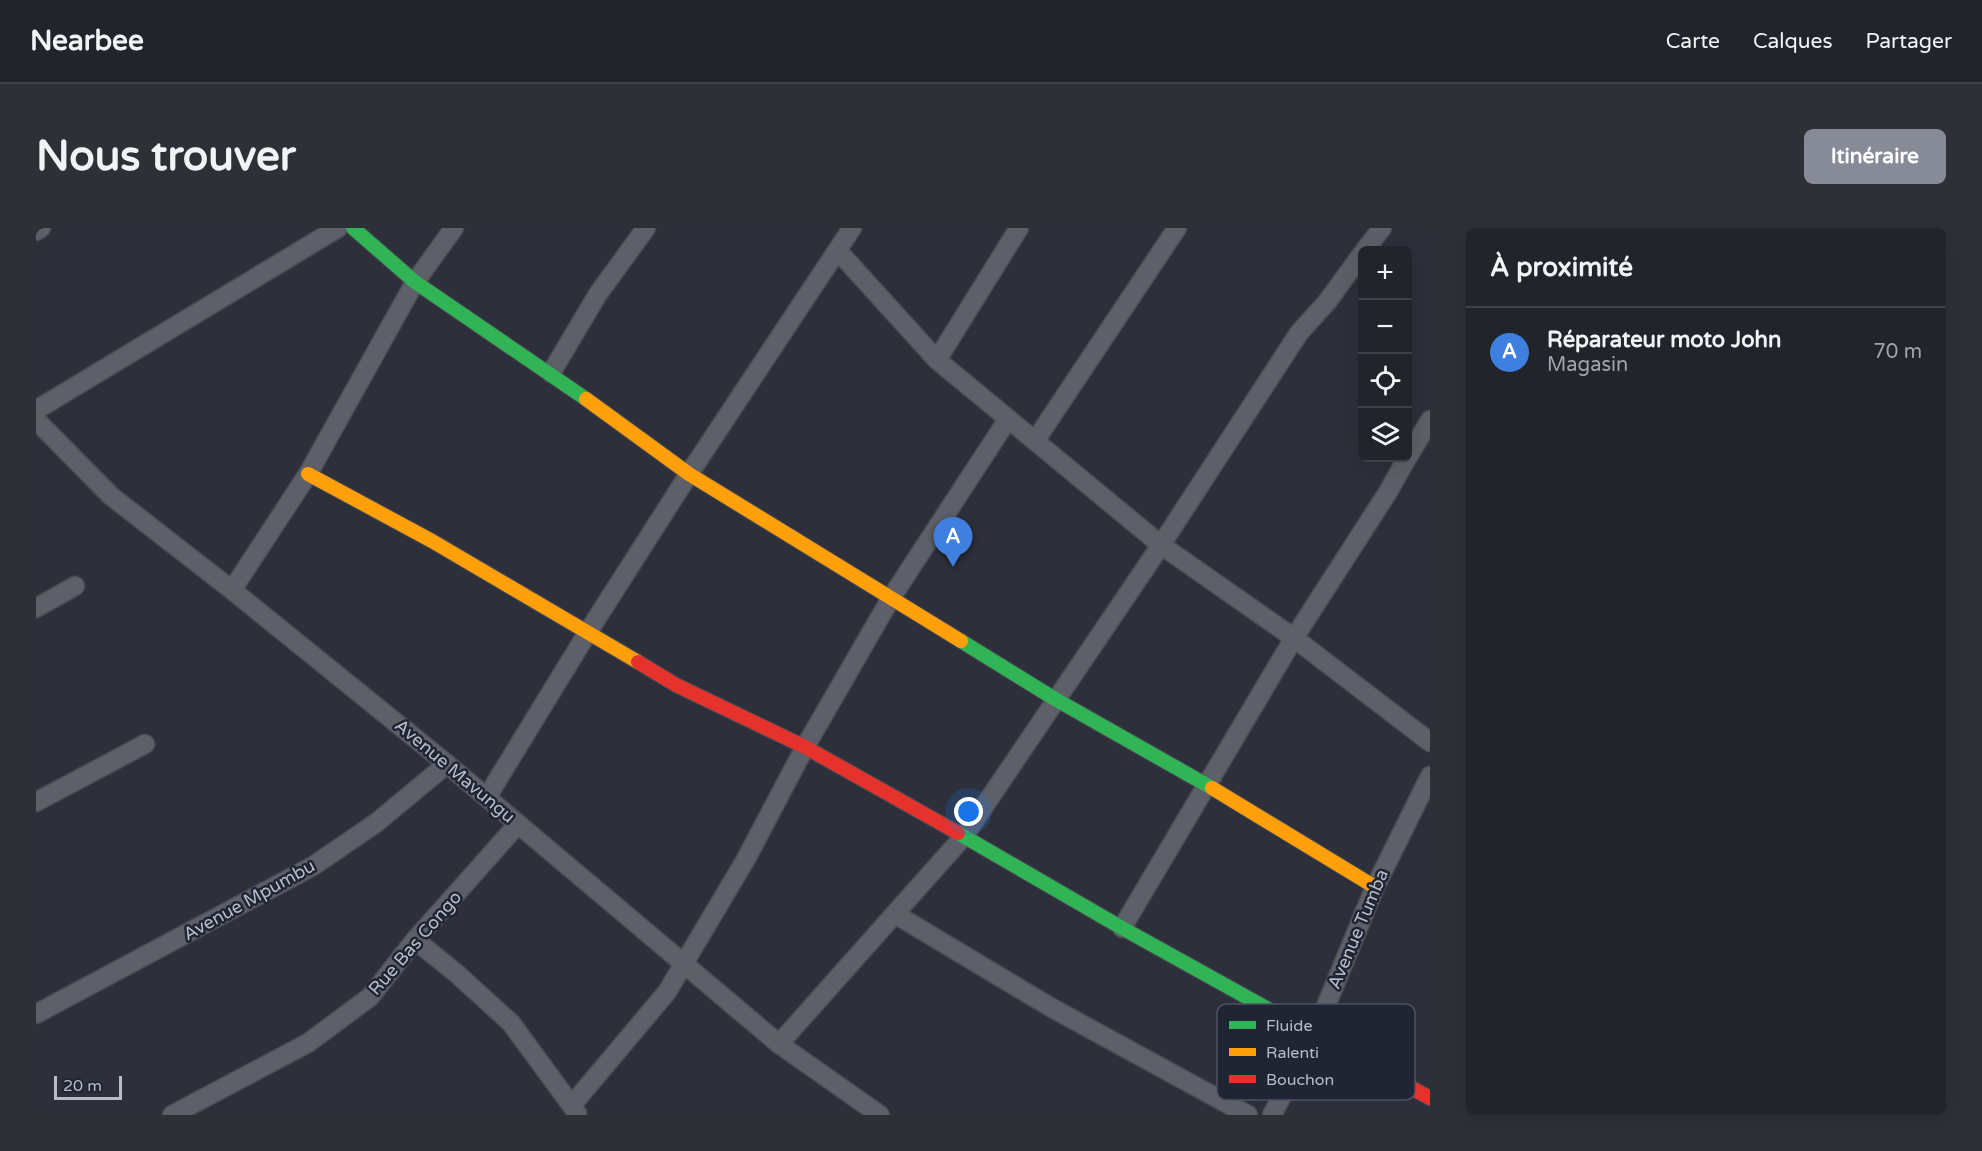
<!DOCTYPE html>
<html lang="fr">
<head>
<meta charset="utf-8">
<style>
	body { margin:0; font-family:"Varela Round",sans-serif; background:#2e3038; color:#f1f3f6 }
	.controls { position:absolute; right:18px; top:18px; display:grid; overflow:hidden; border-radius:9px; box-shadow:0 6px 24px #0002 }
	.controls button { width:54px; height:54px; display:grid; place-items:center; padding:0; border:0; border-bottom:2px solid #3f4148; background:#22242c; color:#f1f3f6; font:30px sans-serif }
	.scale { position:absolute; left:18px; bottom:15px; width:68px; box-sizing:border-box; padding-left:6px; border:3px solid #b8bbc9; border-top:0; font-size:16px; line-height:21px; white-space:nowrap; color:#b8bbc9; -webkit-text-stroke:4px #202534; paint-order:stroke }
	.you { position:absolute; left:933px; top:584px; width:21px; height:21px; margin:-15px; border:4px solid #fff; border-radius:50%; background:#1a73e8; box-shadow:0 0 0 9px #1a73e833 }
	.badge { display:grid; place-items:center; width:39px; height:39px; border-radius:50%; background:#878a97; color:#fff; font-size:20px; font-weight:700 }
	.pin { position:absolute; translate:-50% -50px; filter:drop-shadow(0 2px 3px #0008) }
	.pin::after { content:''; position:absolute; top:32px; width:21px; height:18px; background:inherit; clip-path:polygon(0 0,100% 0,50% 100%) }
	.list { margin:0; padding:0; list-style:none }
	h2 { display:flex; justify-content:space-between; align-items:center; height:78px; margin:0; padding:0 24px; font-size:26px }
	h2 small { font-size:20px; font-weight:400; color:#a2a4a9 }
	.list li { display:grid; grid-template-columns:39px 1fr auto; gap:18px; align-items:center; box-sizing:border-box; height:90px; padding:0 24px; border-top:2px solid #3f4148 }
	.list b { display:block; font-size:22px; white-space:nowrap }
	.list p { margin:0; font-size:20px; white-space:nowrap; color:#a2a4a9 }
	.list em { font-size:20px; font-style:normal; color:#a2a4a9 }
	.icon { flex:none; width:33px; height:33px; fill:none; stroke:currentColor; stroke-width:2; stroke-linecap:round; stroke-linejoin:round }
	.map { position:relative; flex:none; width:1394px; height:887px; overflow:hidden; border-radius:9px }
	header { display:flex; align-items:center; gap:36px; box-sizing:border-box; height:84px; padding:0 30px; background:#22242c; border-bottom:2px solid #3f4148 }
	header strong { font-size:28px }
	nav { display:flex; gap:33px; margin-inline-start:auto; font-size:21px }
	.intro { display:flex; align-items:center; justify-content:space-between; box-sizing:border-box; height:144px; padding:0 36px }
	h1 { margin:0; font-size:42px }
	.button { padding:15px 27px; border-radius:9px; background:#878a97; color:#fff; font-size:21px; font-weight:700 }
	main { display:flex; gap:36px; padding:0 36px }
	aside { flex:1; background:#22242c; border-radius:9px; box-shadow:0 6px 24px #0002 }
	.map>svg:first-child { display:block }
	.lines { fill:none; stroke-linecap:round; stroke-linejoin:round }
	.street-casing { stroke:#494b53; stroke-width:21 }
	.fast-casing { stroke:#494b53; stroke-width:16 }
	.slow-casing { stroke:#494b53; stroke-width:16 }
	.jam-casing { stroke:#494b53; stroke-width:16 }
	.street { stroke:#5d6068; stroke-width:18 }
	.fast { stroke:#30b455; stroke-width:14 }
	.slow { stroke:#ff9f0a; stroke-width:14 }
	.jam { stroke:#e5322d; stroke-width:14 }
	.labels { text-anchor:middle; stroke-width:5; stroke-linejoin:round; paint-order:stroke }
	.street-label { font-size:18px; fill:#b8bbc9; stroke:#202534 }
	.key { fill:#202534; stroke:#4e5261; stroke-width:1.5 }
	.key-label { font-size:16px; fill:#b8bbc9 }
</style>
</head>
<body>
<header>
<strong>Nearbee</strong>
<nav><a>Carte</a><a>Calques</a><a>Partager</a></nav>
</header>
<div class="intro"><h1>Nous trouver</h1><a class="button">Itinéraire</a></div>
<main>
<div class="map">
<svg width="1394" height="887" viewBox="0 0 1394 887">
	<rect width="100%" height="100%" fill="#2d303a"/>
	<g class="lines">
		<defs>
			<g id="street">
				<polyline points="983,0 901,132 1125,317 1258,410 1394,514"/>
				<polyline points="0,3 5,0"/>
				<polyline points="1329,22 1346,0"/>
				<polyline points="802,23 901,132"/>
				<polyline points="515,145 562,66 610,0"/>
				<polyline points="0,182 302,0"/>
				<polyline points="0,192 75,268 196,362 411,536 743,816 844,887"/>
				<polyline points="999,213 1141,0"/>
				<polyline points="1372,229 1394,192"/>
				<polyline points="196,362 272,246 379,54 418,0"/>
				<polyline points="0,380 39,358"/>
				<polyline points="451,569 552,404 653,246 816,0"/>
				<polyline points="0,574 109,516"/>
				<polyline points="859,686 1016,780 1212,887"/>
				<polyline points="1086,700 1258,410 1352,264 1371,230"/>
				<polyline points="379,712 420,745 475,795 541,885"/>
				<polyline points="0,786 277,638 340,595 411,536"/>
				<polyline points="743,816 928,608 1125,317 1263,105 1291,74 1326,26"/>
				<polyline points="536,877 631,764 710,631 769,519 855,370 972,191"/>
				<polyline points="136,887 272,815 334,769 379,712 482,596"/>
				<polyline points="1236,887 1278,807 1339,659 1394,548"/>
			</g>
			<g id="fast">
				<polyline points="317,0 379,54 550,171"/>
				<polyline points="925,413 1019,471 1176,560"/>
				<polyline points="922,605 1086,700 1295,816"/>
			</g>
			<g id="slow">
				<polyline points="550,171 653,246 925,413"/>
				<polyline points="272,246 396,313 602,434"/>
				<polyline points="1176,560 1339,659"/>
			</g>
			<g id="jam">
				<polyline points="602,434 640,457 769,519 922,605"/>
				<polyline points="1295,816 1394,870"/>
			</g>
		</defs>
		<use href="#street" class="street-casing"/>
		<use href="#fast" class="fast-casing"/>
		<use href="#slow" class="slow-casing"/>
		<use href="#jam" class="jam-casing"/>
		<use href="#street" class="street"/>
		<use href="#fast" class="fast"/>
		<use href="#slow" class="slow"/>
		<use href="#jam" class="jam"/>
	</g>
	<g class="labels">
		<g class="street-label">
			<text transform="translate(419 543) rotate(40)" y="6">Avenue Mavungu</text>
			<text transform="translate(213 672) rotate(-29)" y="6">Avenue Mpumbu</text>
			<text transform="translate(1322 701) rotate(-67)" y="6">Avenue Tumba</text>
			<text transform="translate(379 715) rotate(-49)" y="6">Rue Bas Congo</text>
		</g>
	</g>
	<rect x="1181" y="776" width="198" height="96" rx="9" class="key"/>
	<rect x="1193" y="793" width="27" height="8" fill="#30b455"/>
	<rect x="1193" y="820" width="27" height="8" fill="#ff9f0a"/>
	<rect x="1193" y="847" width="27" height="8" fill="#e5322d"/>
	<g class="key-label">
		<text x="1230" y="803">Fluide</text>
		<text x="1230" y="830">Ralenti</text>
		<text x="1230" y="857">Bouchon</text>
	</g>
</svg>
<div class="controls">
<button>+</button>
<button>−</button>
<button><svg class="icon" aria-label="locate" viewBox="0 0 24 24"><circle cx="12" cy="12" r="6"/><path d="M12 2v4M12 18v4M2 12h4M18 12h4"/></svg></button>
<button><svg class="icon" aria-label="layers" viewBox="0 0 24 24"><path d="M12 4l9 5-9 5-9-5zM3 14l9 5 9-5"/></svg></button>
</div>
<div class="scale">20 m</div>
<div class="you"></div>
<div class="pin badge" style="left:917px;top:339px;background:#3f7fe0">A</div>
</div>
<aside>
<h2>À proximité<small></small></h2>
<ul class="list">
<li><span class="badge" style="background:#3f7fe0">A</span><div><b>Réparateur moto John</b><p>Magasin</p></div><em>70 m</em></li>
</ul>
</aside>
</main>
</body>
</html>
